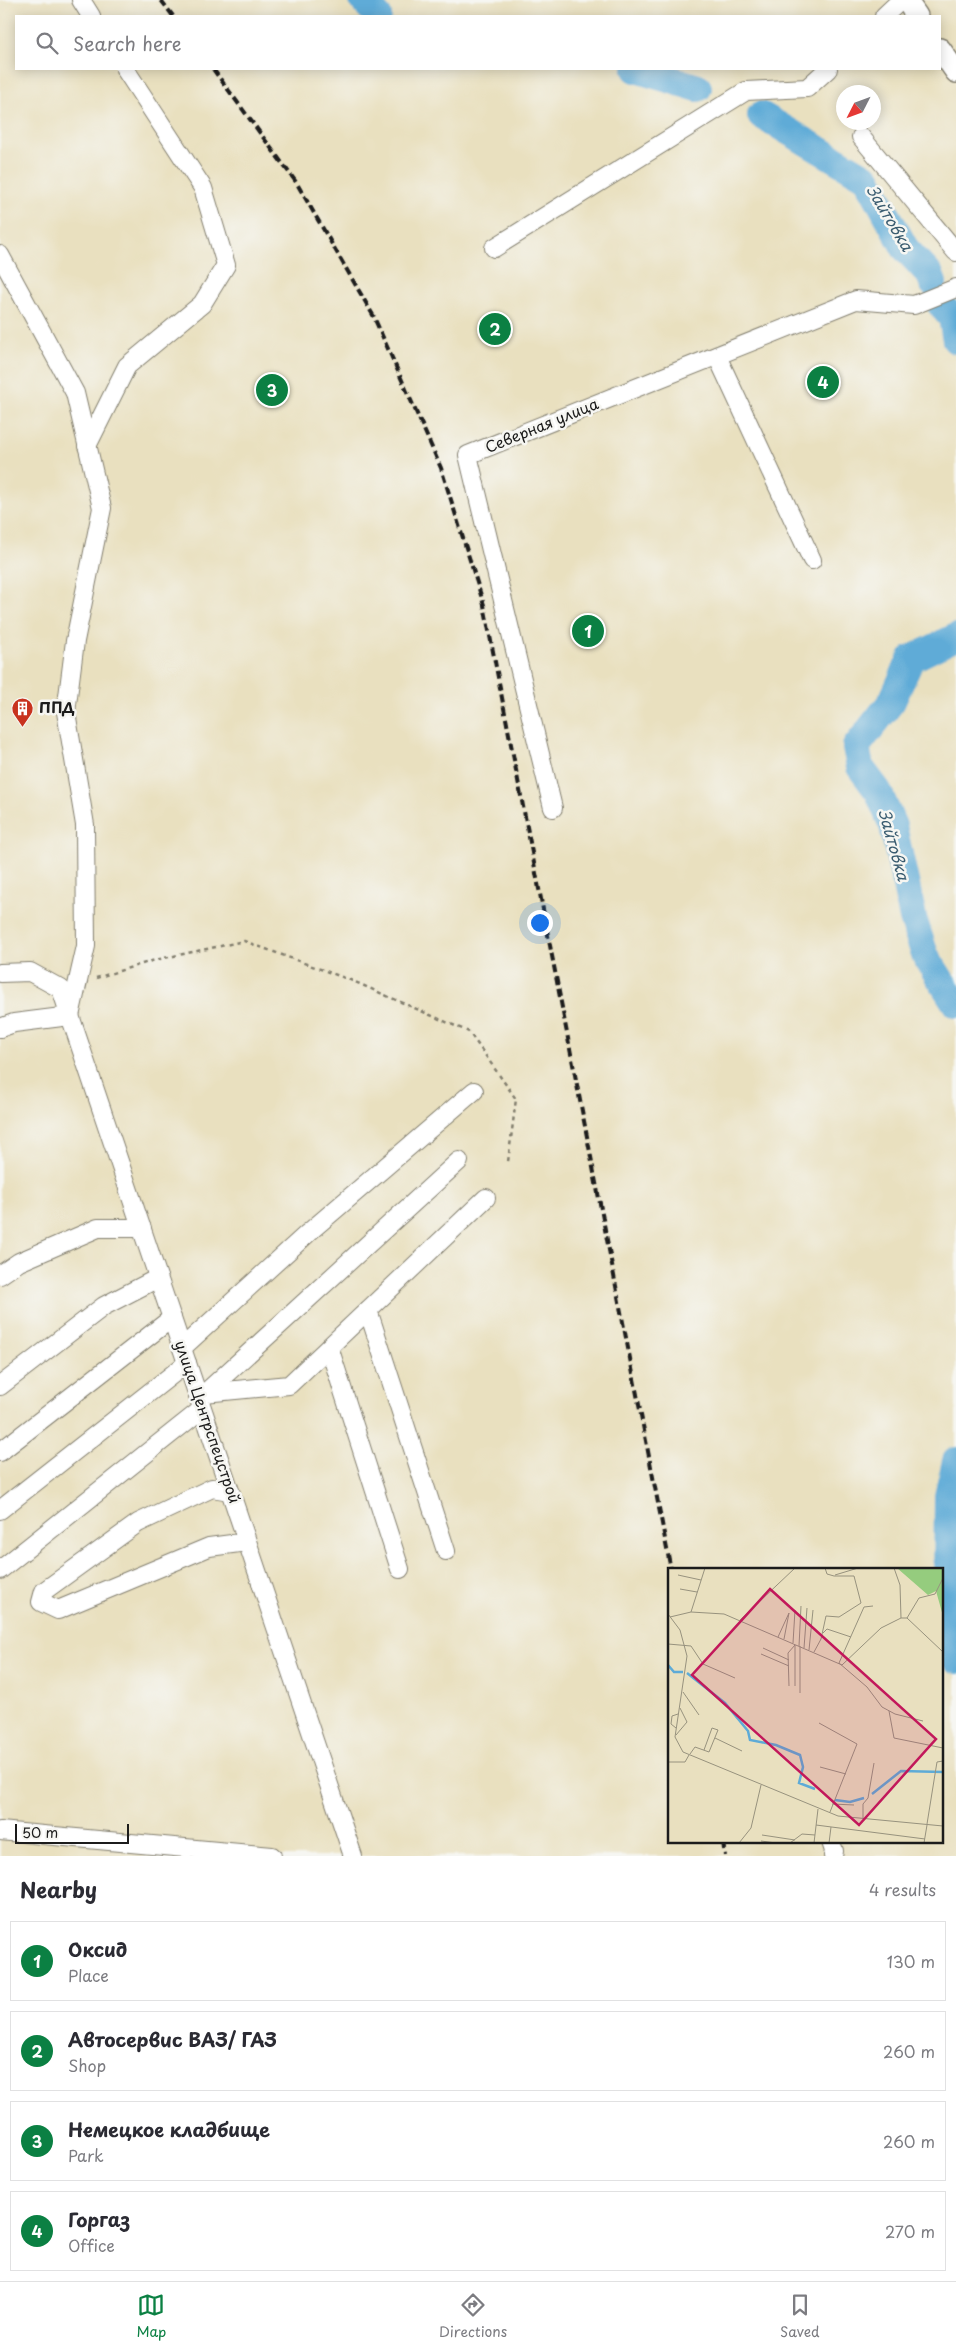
<!DOCTYPE html>
<html lang="en">
<head>
<meta charset="utf-8">
<style>
	body { margin:0; font-family:"Playpen Sans",sans-serif; background:#f2f2f3; color:#2b2b33 }
	.compass { position:absolute; left:836px; top:85px; width:45px; height:45px; border-radius:50%; background:#fff; box-shadow:0 2px 12px #0003; rotate:228deg }
	.scale { position:absolute; left:15px; bottom:12px; width:114px; box-sizing:border-box; padding-left:5px; border:2px solid #1c1c1c; border-top:0; font-size:14px; line-height:18px; white-space:nowrap; color:#1c1c1c; -webkit-text-stroke:4px #f6f6f2; paint-order:stroke }
	.you { position:absolute; left:539px; top:922px; width:18px; height:18px; margin:-12px; border:4px solid #fff; border-radius:50%; background:#1a73e8; box-shadow:0 0 0 8px #1a73e833 }
	.badge { display:grid; place-items:center; width:32px; height:32px; border-radius:50%; background:#0b8043; color:#fff; font-size:16px; font-weight:700 }
	.pin { position:absolute; translate:-50% -50%; border:2px solid #fff; box-shadow:0 1px 5px #0006 }
	.list { margin:0; padding:0; list-style:none }
	h2 { display:flex; justify-content:space-between; align-items:center; height:65px; margin:0; padding:0 20px; font-size:21px }
	h2 small { font-size:16px; font-weight:400; color:#7c7c81 }
	.list li { display:grid; grid-template-columns:32px 1fr auto; gap:15px; align-items:center; box-sizing:border-box; height:80px; margin:0 10px 10px; padding:0 10px; border:1px solid #e1e1e2; border-radius:0px }
	.list b { display:block; font-size:19px; white-space:nowrap }
	.list p { margin:0; font-size:16px; white-space:nowrap; color:#7c7c81 }
	.list em { font-size:16px; font-style:normal; color:#7c7c81 }
	.icon { flex:none; width:28px; height:28px; fill:none; stroke:currentColor; stroke-width:2; stroke-linecap:round; stroke-linejoin:round }
	.map { position:relative; flex:none; width:956px; height:1856px; overflow:hidden }
	.search { position:absolute; background:#fff; box-shadow:0 2px 12px #0003; left:15px; right:15px; top:15px; height:55px; display:flex; align-items:center; gap:12px; box-sizing:border-box; padding:0 18px; border-radius:0px; color:#7c7c81; font-size:19px }
	.sheet { height:425px; background:#fff }
	nav { display:flex; justify-content:space-around; align-items:center; box-sizing:border-box; height:70px; border-top:1px solid #e1e1e2; background:#fff; font-size:14px; color:#7c7c81 }
	nav a { display:grid; justify-items:center; gap:2px }
	nav .on { color:#0b8043 }
	.map>svg:first-child { display:block }
	.lines { fill:none; stroke-linecap:round; stroke-linejoin:round }
	.river { stroke:#5eabd7; stroke-width:28 }
	.minor-casing { stroke:#827e6e; stroke-width:20 }
	.major-casing { stroke:#827e6e; stroke-width:24 }
	.path { stroke:#827e6e; stroke-width:2.5; stroke-dasharray:4 4; stroke-linecap:butt }
	.minor { stroke:#fff; stroke-width:18 }
	.major { stroke:#fff; stroke-width:21 }
	.rail { stroke:#1c1c1c; stroke-width:4; stroke-dasharray:8 4; stroke-linecap:butt }
	.labels { text-anchor:middle; stroke-width:5; stroke-linejoin:round; paint-order:stroke }
	.street-label { font-size:15px; fill:#1c1c1c; stroke:#f6f6f2 }
	.poi-label { font-size:15px; font-weight:bold; fill:#1c1c1c; stroke:#f6f6f2; text-anchor:start }
	.water-label { font-size:16px; font-style:italic; fill:#3a5c70; stroke:#f6f6f2 }
	.inset-river { fill:none; stroke:#5eabd7; stroke-width:2.5 }
	.inset-road { fill:none; stroke:#97927e; stroke-width:1 }
	.view { fill:#c2185b; fill-opacity:0.15; stroke:#c2185b; stroke-width:2.5 }
	.inset-edge { fill:none; stroke:#1c1c1c; stroke-width:2.5 }
</style>
</head>
<body>
<div class="map">
<svg width="956" height="1856" viewBox="0 0 956 1856">
	<rect width="100%" height="100%" fill="#f6f6f2"/>
	<filter id="ink" filterUnits="userSpaceOnUse"><feTurbulence type="fractalNoise" baseFrequency=".02" numOctaves="2"/><feDisplacementMap in="SourceGraphic" scale="10" xChannelSelector="R" yChannelSelector="G"/><feConvolveMatrix kernelMatrix="1 2 1 2 8 2 1 2 1" color-interpolation-filters="sRGB"/></filter>
	<filter id="wash" filterUnits="userSpaceOnUse"><feTurbulence type="fractalNoise" baseFrequency=".0096" numOctaves="4" result="noise"/><feDisplacementMap in="SourceGraphic" scale="20" xChannelSelector="R" yChannelSelector="G"/><feGaussianBlur stdDeviation="1.12" result="paint"/><feColorMatrix in="noise" values="0 0 0 0 0 0 0 0 0 0 0 0 0 0 0 0 0 1.4 0 .05"/><feComposite in="paint" operator="in"/></filter>
	<g filter="url(#wash)">
		<rect width="100%" height="100%" fill="#e9e0bf"/>
		<g class="lines">
			<g class="river">
				<polyline points="363,0 378,16"/>
				<polyline points="636,69 698,88"/>
				<polyline points="761,115 867,178 905,248 930,275 933,283"/>
				<polyline points="938,301 952,318 956,340"/>
				<polyline points="956,637 911,659 892,701 856,747 860,767 878,791 893,826 913,918 925,955 956,1004"/>
				<polyline points="956,1461 948,1496 947,1593 956,1660"/>
			</g>
		</g>
	</g>
	<g filter="url(#ink)">
		<g class="lines">
			<defs>
				<g id="minor">
					<polyline points="81,0 91,16"/>
					<polyline points="884,16 901,0"/>
					<polyline points="861,137 956,252"/>
					<polyline points="494,248 746,91 807,88 828,69"/>
					<polyline points="0,255 75,393 102,508 75,641 66,712 85,825 86,946 70,1016 14,1023 0,1028"/>
					<polyline points="717,356 812,560"/>
					<polyline points="87,446 127,366 202,304 226,265 203,188 125,69"/>
					<polyline points="553,808 468,455 856,300 914,305 956,288"/>
					<polyline points="0,973 30,972 61,989 353,1856"/>
					<polyline points="0,1275 19,1262 98,1228 142,1228"/>
					<polyline points="368,1310 446,1551"/>
					<polyline points="329,1347 400,1569"/>
					<polyline points="182,1348 308,1233 474,1091"/>
					<polyline points="0,1386 104,1306 158,1278"/>
					<polyline points="204,1393 289,1385 486,1198"/>
					<polyline points="203,1395 459,1161"/>
					<polyline points="0,1452 172,1318"/>
					<polyline points="230,1491 212,1488 138,1523 44,1591 41,1602 58,1610 209,1547 247,1542"/>
					<polyline points="0,1510 187,1363"/>
					<polyline points="0,1570 202,1409"/>
					<polyline points="0,1831 272,1856"/>
					<polyline points="831,1842 834,1851 833,1856"/>
				</g>
				<g id="major">
					<polyline points="906,0 917,16"/>
					<polyline points="940,49 956,72"/>
				</g>
			</defs>
			<use href="#minor" class="minor-casing"/>
			<use href="#major" class="major-casing"/>
			<polyline class="path" points="96,978 155,960 244,941 353,981 469,1032 516,1099 508,1162"/>
			<use href="#minor" class="minor"/>
			<use href="#major" class="major"/>
			<g class="rail">
				<polyline points="161,0 173,16"/>
				<polyline points="213,69 296,182 373,315 441,468 484,605 671,1570"/>
				<polyline points="723,1842 725,1856"/>
			</g>
		</g>
	</g>
	<defs>
		<symbol id="building-pin" viewBox="-11 -11 22 30"><path d="M0 17L-7.5 6A9.5 9.5 0 1 1 7.5 6Z" fill="#c8321e" stroke="#f6f6f2"/><path d="M-4-6H4V6H1V3H-1V6H-4ZM-2.5-4.3h1.7v1.8h-1.7ZM.8-4.3h1.7v1.8H.8ZM-2.5-1h1.7V.8h-1.7ZM.8-1h1.7V.8H.8Z" fill="#fff"/></symbol>
	</defs>
	<g fill-rule="evenodd">
		<use href="#building-pin" x="10" y="696" width="25" height="34"/>
	</g>
	<g class="labels">
		<g class="street-label">
			<text transform="translate(542 426) rotate(-22)" y="5">Северная улица</text>
			<text transform="translate(207 1422) rotate(71)" y="5">улица Центрспецстрой</text>
		</g>
		<g class="poi-label">
			<text x="39" y="713">ППД</text>
		</g>
		<g class="water-label">
			<text transform="translate(890 218) rotate(59)" y="6">Зайтовка</text>
			<text transform="translate(894 845) rotate(74)" y="6">Зайтовка</text>
		</g>
	</g>
	<g transform="translate(668 1568)">
		<rect width="275" height="275" fill="#e9e0bf"/>
		<path d="M229,0h46v48l-7,-25 -8,4z" fill="#95cc7e"/>
		<path class="inset-river" d="M0,97l6,7h9M19,105l38,30 23,28 2,9 26,5 24,10 3,12 -4,16 16,6M204,226l29,-23 42,1M167,232l15,2 14,-4"/>
		<path class="inset-road" d="M226,0l6,17 1,33M10,7l23,5M167,7l23,-7M12,21l17,3M205,38l-9,1 -25,56 28,24 15,20 13,7 28,7M23,44l14,-44M0,46l12,16 7,26 -12,81 8,15 155,64 105,10M2,49l21,-5 33,2 118,51 39,-37 20,-10h6l36,34M239,50l12,-20 16,-4 8,-16M72,52l55,-52M155,65l4,-4 24,8M110,69l11,-24 -5,26M125,75l2,-33M0,76l23,2 12,18 32,14M127,77v41M131,78l2,-40M95,80l26,12M136,80l3,-40M141,82l4,-40M146,84l7,-13 5,-23 13,1 22,-14 -7,-27h-20l-7,-2 -2,-6M93,86l28,12M121,118l-1,-33 7,-8M15,124l16,23M132,125v-47M221,143l5,27 49,10M151,155l38,21 -27,68M8,160l-5,-4 1,-8 6,-2M8,167l11,-13 -7,-14M47,170l27,13M22,186l5,-7 14,5 9,-22 -6,-2 -8,22M0,194h17l4,-7M152,199l26,7M164,236l22,1M195,251v-15l5,-6 6,-35M259,256l9,-56 1,-6 6,-1M148,257l109,14M94,267l33,5M93,273l15,2M71,275l12,-15 10,-43M122,275l12,-9 13,1M146,275l4,-34M161,275l2,-16M256,275l3,-18"/>
		<path class="view" d="M102,21l166,150 -77,86 -167,-150z"/>
		<rect width="275" height="275" class="inset-edge"/>
	</g>
</svg>
<svg class="compass" viewBox="-18 -18 36 36"><path d="M0-13l5 13h-10z" fill="#e53935"/><path d="M0 13l5-13h-10z" fill="#7c7c81"/></svg>
<div class="scale">50 m</div>
<div class="you"></div>
<div class="pin badge" style="left:588px;top:631px">1</div>
<div class="pin badge" style="left:495px;top:329px">2</div>
<div class="pin badge" style="left:272px;top:390px">3</div>
<div class="pin badge" style="left:823px;top:382px">4</div>
<div class="search"><svg class="icon" aria-label="search" viewBox="0 0 24 24"><circle cx="10" cy="10" r="6"/><path d="M15 15l6 6"/></svg>Search here</div>
</div>
<section class="sheet">
<h2>Nearby<small>4 results</small></h2>
<ul class="list">
<li><span class="badge">1</span><div><b>Оксид</b><p>Place</p></div><em>130 m</em></li>
<li><span class="badge">2</span><div><b>Автосервис ВАЗ/ ГАЗ</b><p>Shop</p></div><em>260 m</em></li>
<li><span class="badge">3</span><div><b>Немецкое кладбище</b><p>Park</p></div><em>260 m</em></li>
<li><span class="badge">4</span><div><b>Горгаз</b><p>Office</p></div><em>270 m</em></li>
</ul>
</section>
<nav>
<a class="on"><svg class="icon" aria-label="map" viewBox="0 0 24 24"><path d="M3 6l6-2 6 2 6-2v14l-6 2-6-2-6 2zM9 4v14M15 6v14"/></svg>Map</a>
<a><svg class="icon" aria-label="directions" viewBox="0 0 24 24"><path d="M12 3l9 9-9 9-9-9zM9 14v-3h6M13 9l2 2-2 2"/></svg>Directions</a>
<a><svg class="icon" aria-label="saved" viewBox="0 0 24 24"><path d="M7 4h10v16l-5-4-5 4z"/></svg>Saved</a>
</nav>
</body>
</html>
